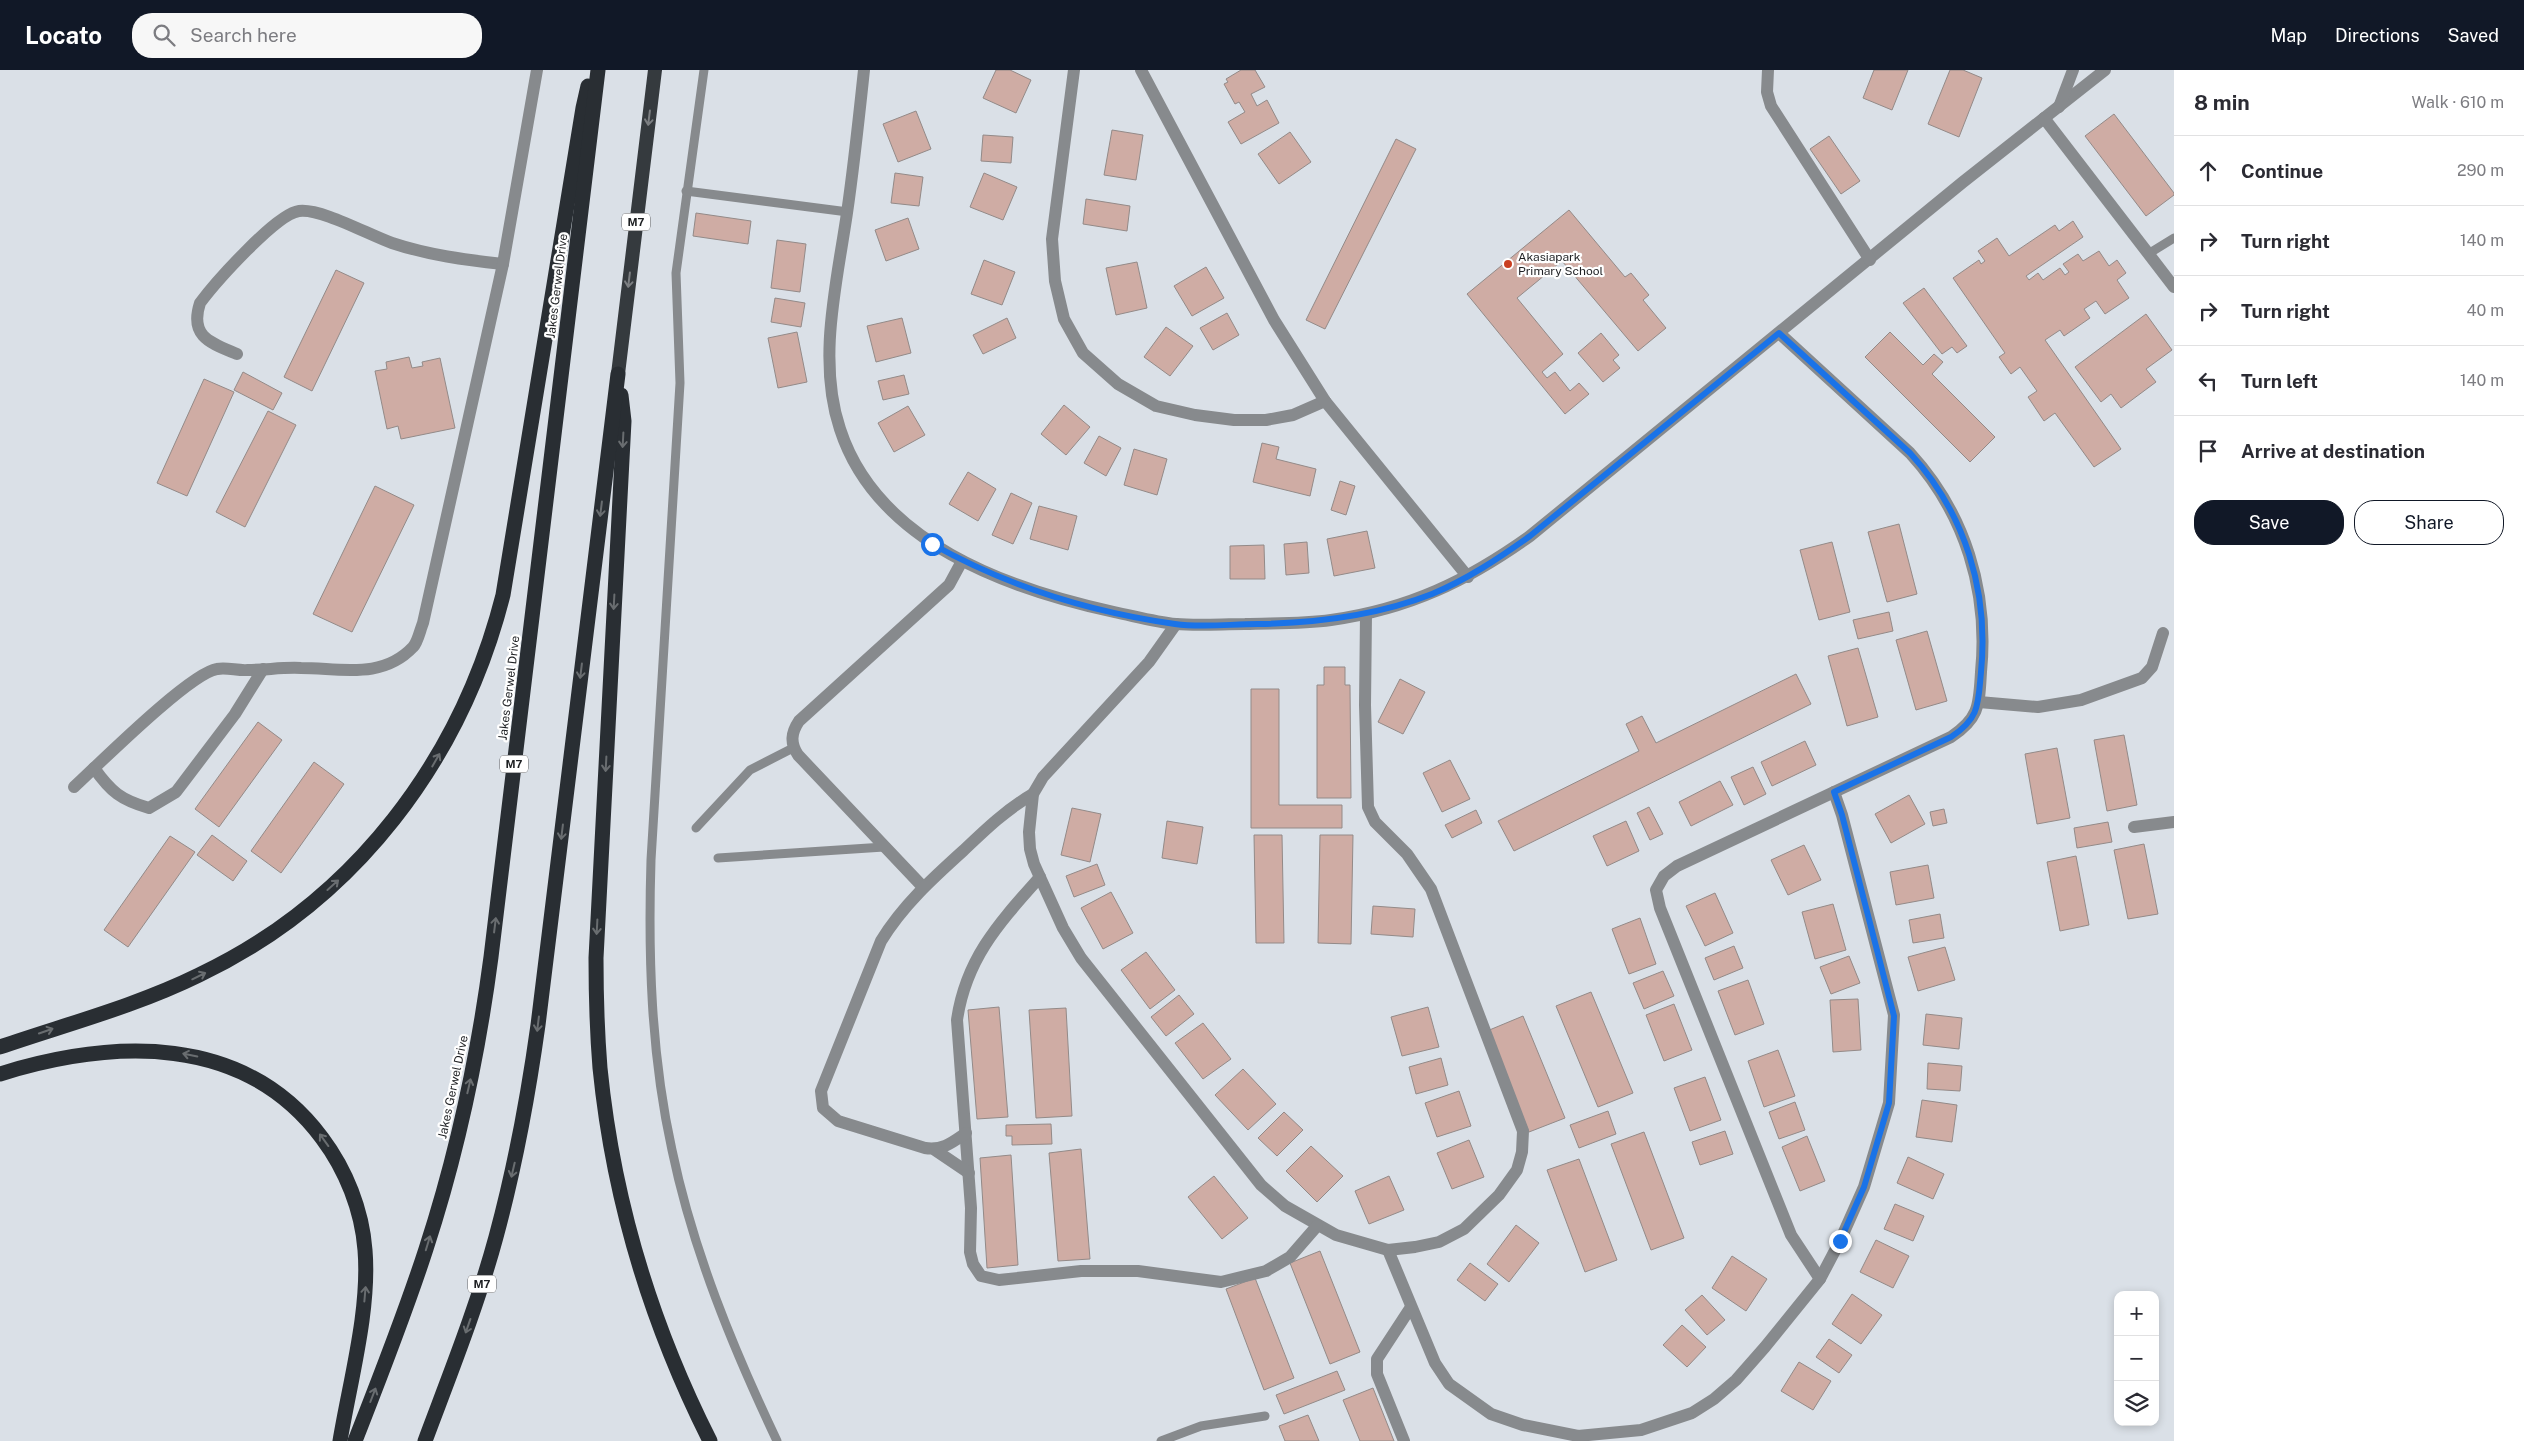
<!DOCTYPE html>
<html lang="en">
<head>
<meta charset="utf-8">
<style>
	body { margin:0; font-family:"Public Sans",sans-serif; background:#f7f7f7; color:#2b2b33 }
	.controls { position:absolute; right:15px; bottom:15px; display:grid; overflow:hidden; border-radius:10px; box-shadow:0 2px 8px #0003 }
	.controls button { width:45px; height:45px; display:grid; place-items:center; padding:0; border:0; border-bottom:1px solid #e1e1e2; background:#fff; color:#2b2b33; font:25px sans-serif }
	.stop { position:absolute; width:15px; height:15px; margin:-11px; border:4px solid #1a73e8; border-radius:50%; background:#fff }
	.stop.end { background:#1a73e8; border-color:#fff; box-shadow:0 1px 5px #0008 }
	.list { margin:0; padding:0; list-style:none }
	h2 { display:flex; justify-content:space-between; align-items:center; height:65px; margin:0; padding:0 20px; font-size:21px }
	h2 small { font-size:16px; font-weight:400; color:#7c7c81 }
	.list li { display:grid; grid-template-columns:32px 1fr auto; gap:15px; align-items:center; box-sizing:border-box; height:70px; padding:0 20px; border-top:1px solid #e1e1e2 }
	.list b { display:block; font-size:19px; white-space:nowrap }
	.list em { font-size:16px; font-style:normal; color:#7c7c81 }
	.actions { display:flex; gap:10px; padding:15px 20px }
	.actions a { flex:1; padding:11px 0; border:1px solid #111827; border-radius:20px; text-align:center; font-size:18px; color:#111827 }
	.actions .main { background:#111827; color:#fff }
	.icon { flex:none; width:28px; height:28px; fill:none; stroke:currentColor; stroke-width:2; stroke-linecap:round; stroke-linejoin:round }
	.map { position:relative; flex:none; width:2174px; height:1371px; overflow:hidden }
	header { display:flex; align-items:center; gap:30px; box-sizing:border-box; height:70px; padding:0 25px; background:#111827; color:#fff }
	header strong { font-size:24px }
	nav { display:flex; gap:28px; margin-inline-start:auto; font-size:18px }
	.search { width:350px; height:45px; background:#f7f7f7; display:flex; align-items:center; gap:12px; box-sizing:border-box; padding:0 18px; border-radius:20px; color:#7c7c81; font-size:19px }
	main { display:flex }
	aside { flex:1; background:#fff }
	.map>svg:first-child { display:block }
	.building { fill:#cfaca4; stroke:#938a88 }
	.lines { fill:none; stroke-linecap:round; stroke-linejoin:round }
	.service { stroke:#878a8d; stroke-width:9 }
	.minor { stroke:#878a8d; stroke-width:12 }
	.trunk { stroke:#353a3e; stroke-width:14 }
	.motorway { stroke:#292e33; stroke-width:15 }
	.oneway { stroke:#7c7f82 }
	.oneway2 { stroke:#696d70 }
	.route { stroke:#1a73e8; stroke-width:6 }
	.poi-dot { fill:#ca3f21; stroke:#fff; stroke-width:2 }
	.labels { text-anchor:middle; stroke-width:4.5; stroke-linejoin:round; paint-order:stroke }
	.shield { fill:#fff; stroke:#626365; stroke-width:1 }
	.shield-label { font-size:11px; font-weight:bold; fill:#1e2023 }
	.poi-label { font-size:12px; fill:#1e2023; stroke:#fff; text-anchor:start }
	.street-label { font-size:12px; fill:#1e2023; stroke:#fff }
</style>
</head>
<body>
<header>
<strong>Locato</strong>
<div class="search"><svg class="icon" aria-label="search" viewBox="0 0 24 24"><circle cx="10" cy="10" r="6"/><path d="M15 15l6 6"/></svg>Search here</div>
<nav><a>Map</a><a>Directions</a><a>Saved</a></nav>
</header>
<main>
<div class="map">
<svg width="2174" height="1371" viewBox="0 0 2174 1371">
	<rect width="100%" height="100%" fill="#dae0e7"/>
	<g class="building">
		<polygon points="996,0 1010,0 1031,10 1016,43 983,28"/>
		<polygon points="1241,0 1255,0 1265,17 1251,24 1257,36 1267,30 1279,53 1241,74 1228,52 1245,42 1239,32 1235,34 1224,14 1228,12 1226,9"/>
		<polygon points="1874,0 1908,0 1892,40 1863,28"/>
		<polygon points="1950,0 1963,0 1982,8 1959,67 1928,54"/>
		<polygon points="916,41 931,79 898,92 883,54"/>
		<polygon points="2114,44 2174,123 2174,125 2146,146 2085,66"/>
		<polygon points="1112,60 1143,65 1136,110 1104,105"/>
		<polygon points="1290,62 1311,92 1279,114 1258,84"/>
		<polygon points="983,65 1013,67 1011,93 981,91"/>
		<polygon points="1829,66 1860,111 1841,124 1810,79"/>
		<polygon points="1396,69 1416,79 1325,259 1306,250"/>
		<polygon points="895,103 923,107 919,136 891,133"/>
		<polygon points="984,103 1017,117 1003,150 970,137"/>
		<polygon points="1086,129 1130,136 1127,161 1083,154"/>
		<polygon points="1569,140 1625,207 1631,203 1649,225 1643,230 1666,258 1638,281 1562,191 1517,228 1563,284 1542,302 1547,308 1555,302 1570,321 1579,313 1589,324 1565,344 1467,224"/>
		<polygon points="696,143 751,151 748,174 693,166"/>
		<polygon points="908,148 919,179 886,191 875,160"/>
		<polygon points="2073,151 2083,167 2026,206 2029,210 2038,203 2043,210 2060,198 2065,205 2069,202 2063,194 2078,184 2083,191 2099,181 2109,196 2117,190 2126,203 2117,210 2129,228 2105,244 2096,231 2084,239 2090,248 2064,266 2060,260 2045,270 2121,379 2094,397 2055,343 2044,351 2028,327 2037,321 2020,297 2011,304 1999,287 2005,283 1953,208 1979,190 1981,194 1985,191 1978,181 1997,168 2009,186 2055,155 2059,161"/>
		<polygon points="777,170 806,174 800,222 771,218"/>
		<polygon points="984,190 1015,202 1002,235 971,224"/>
		<polygon points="1137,192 1147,238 1116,245 1106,198"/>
		<polygon points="1206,197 1224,228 1192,246 1174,216"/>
		<polygon points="336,200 364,213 312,321 284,307"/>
		<polygon points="1924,218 1967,276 1957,283 1952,277 1942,284 1903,233"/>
		<polygon points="775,228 805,233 801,257 771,252"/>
		<polygon points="1227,243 1239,265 1213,280 1200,258"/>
		<polygon points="2146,244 2172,280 2146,299 2156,312 2121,338 2111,324 2101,332 2075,297"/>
		<polygon points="902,248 911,283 876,292 867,256"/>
		<polygon points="1007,248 1016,268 983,284 973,265"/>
		<polygon points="1166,257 1193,276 1170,306 1144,287"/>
		<polygon points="797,262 807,312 778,318 768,268"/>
		<polygon points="1890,262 1923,295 1934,284 1943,292 1932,304 1995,367 1970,392 1865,287"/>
		<polygon points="1601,263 1619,285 1613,290 1620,298 1603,312 1578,283"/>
		<polygon points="409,287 412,298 423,296 422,292 440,288 455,358 401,369 398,356 387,359 375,301 387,299 386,292"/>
		<polygon points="243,302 282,323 273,340 234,320"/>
		<polygon points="904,305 909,324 883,330 878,311"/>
		<polygon points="204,309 234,322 187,426 157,413"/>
		<polygon points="1064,335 1090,357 1066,385 1041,364"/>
		<polygon points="908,336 925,365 894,382 878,353"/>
		<polygon points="268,341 296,355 245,457 216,442"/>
		<polygon points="1099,366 1121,378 1106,406 1084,393"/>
		<polygon points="1262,373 1279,377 1276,389 1316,399 1310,426 1253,412"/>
		<polygon points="1134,379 1167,389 1157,425 1124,415"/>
		<polygon points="968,402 996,419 978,451 949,434"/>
		<polygon points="1340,411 1355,416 1346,445 1331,440"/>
		<polygon points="375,416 414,435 352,562 313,544"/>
		<polygon points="1011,423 1032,433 1013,474 992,465"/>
		<polygon points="1039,436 1077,446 1068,480 1030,469"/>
		<polygon points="1899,454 1917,524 1887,532 1868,462"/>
		<polygon points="1367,461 1375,498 1334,506 1327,469"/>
		<polygon points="1307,472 1309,503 1286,505 1284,474"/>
		<polygon points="1832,472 1850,542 1819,550 1800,480"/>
		<polygon points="1264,475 1265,509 1230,509 1230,476"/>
		<polygon points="1889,542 1893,561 1858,569 1853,550"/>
		<polygon points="1927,561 1947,631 1916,640 1896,570"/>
		<polygon points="1858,578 1878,647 1847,656 1828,586"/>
		<polygon points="1324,597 1345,597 1345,615 1350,615 1351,728 1317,728 1317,615 1324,615"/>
		<polygon points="1796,604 1811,634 1514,781 1498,751 1639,681 1626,654 1642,646 1656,673"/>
		<polygon points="1400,609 1425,622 1403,664 1378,652"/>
		<polygon points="1251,619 1279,619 1279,735 1342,735 1342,758 1251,758"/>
		<polygon points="258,652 282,670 219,757 195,739"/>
		<polygon points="2124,665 2137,735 2107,741 2094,670"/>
		<polygon points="1805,671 1816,695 1772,716 1761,692"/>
		<polygon points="2057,678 2070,748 2037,754 2025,684"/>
		<polygon points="1450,690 1470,729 1442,742 1423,703"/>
		<polygon points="314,692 344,714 281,803 251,781"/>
		<polygon points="1753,697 1766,724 1744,735 1731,707"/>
		<polygon points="1720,711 1733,735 1691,756 1679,732"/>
		<polygon points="1909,725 1925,754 1891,773 1875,744"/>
		<polygon points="1649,737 1663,764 1650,770 1637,743"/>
		<polygon points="1072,738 1101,744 1090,792 1061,785"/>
		<polygon points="1944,739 1947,753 1933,756 1930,742"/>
		<polygon points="1476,740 1482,753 1452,768 1445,755"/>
		<polygon points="1167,751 1203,757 1197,794 1162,788"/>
		<polygon points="1626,751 1639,781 1607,796 1593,766"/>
		<polygon points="2108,752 2112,772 2077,778 2074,758"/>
		<polygon points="212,765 247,791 233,811 197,785"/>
		<polygon points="1254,765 1282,765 1284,873 1256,873"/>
		<polygon points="1320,765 1353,765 1351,874 1318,873"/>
		<polygon points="170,766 195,782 128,877 104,860"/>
		<polygon points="2144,774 2158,844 2128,849 2114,780"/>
		<polygon points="1804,775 1821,810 1788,825 1771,790"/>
		<polygon points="2076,786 2089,855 2060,861 2047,792"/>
		<polygon points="1097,794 1105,815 1074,827 1066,806"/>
		<polygon points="1928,795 1934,828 1896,835 1890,802"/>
		<polygon points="1111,822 1133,863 1103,879 1081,838"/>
		<polygon points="1715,823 1733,863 1705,876 1686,836"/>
		<polygon points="1833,834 1846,880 1815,889 1802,842"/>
		<polygon points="1373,836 1415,839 1413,867 1371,864"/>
		<polygon points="1940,844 1944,868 1913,873 1909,850"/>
		<polygon points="1640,848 1656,894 1629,904 1612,859"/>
		<polygon points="1734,876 1743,898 1714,910 1705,888"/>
		<polygon points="1945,877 1955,910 1918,921 1908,887"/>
		<polygon points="1146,882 1175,920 1150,939 1121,900"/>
		<polygon points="1849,886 1860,913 1831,924 1820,897"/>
		<polygon points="1663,901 1674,926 1644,939 1633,913"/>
		<polygon points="1748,910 1764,954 1735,965 1718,921"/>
		<polygon points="1591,922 1633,1023 1598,1037 1556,936"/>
		<polygon points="1179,925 1194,944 1166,966 1151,947"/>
		<polygon points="1858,929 1861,980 1833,982 1830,930"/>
		<polygon points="1674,934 1692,980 1664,991 1646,945"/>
		<polygon points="999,937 1008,1047 977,1049 968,940"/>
		<polygon points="1428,937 1439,977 1402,986 1391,947"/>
		<polygon points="1066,938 1072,1046 1036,1048 1029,940"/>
		<polygon points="1926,944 1962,948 1959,979 1923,975"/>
		<polygon points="1523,946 1565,1048 1529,1062 1487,961"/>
		<polygon points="1203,953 1231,989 1203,1009 1175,973"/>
		<polygon points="1778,980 1795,1026 1764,1037 1748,991"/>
		<polygon points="1441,988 1448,1015 1416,1024 1409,997"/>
		<polygon points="1928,993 1962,996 1960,1021 1927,1019"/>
		<polygon points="1243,999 1276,1034 1248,1060 1215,1025"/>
		<polygon points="1705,1007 1721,1050 1690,1061 1674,1018"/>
		<polygon points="1459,1021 1471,1056 1437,1067 1425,1033"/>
		<polygon points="1922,1030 1957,1035 1952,1072 1916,1067"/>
		<polygon points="1795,1032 1805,1060 1779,1069 1769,1042"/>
		<polygon points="1608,1041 1616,1064 1579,1078 1570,1055"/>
		<polygon points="1284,1042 1303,1060 1277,1086 1258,1068"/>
		<polygon points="1051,1054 1052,1074 1012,1075 1012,1066 1006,1066 1006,1055"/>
		<polygon points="1725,1061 1733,1084 1700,1095 1692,1072"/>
		<polygon points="1644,1062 1684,1168 1651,1180 1611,1074"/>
		<polygon points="1807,1066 1825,1111 1800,1121 1782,1077"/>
		<polygon points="1469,1070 1484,1107 1452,1119 1437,1083"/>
		<polygon points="1311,1076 1343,1106 1317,1132 1286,1101"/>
		<polygon points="1081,1079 1090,1189 1058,1191 1049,1083"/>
		<polygon points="1011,1085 1018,1195 987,1198 980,1088"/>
		<polygon points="1908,1087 1944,1104 1933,1129 1897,1113"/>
		<polygon points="1579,1089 1617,1190 1585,1202 1547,1100"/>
		<polygon points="1214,1106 1248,1148 1222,1169 1188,1127"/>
		<polygon points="1389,1106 1404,1140 1369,1154 1355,1121"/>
		<polygon points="1895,1134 1924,1146 1913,1171 1884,1159"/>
		<polygon points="1516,1155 1539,1173 1509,1212 1487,1194"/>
		<polygon points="1876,1170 1909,1186 1893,1218 1860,1202"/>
		<polygon points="1320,1181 1360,1282 1330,1294 1290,1193"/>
		<polygon points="1732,1186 1767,1209 1746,1241 1712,1218"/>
		<polygon points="1470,1193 1498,1214 1485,1231 1457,1210"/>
		<polygon points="1255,1208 1294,1308 1264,1320 1226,1219"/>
		<polygon points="1852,1224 1882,1245 1861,1274 1832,1254"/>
		<polygon points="1702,1225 1725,1250 1707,1265 1685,1240"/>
		<polygon points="1682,1255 1706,1277 1687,1297 1663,1275"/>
		<polygon points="1829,1269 1852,1285 1839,1303 1816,1287"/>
		<polygon points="1799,1292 1831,1311 1813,1340 1781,1321"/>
		<polygon points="1337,1301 1345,1320 1284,1344 1276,1325"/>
		<polygon points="1373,1318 1394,1371 1360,1371 1343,1330"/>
		<polygon points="1308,1345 1319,1371 1285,1371 1279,1356"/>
	</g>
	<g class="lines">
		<g class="service">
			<path d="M704,0l-28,203 4,110 -29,477c-3,96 0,195 21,290 21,101 61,198 105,291"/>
			<polyline points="686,121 848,142"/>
			<polyline points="2148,184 2174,168"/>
			<polyline points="696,758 750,700 793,678"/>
			<polyline points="718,788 884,777"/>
			<polyline points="1161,1371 1201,1356 1265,1346"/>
		</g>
		<g class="minor">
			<path d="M864,0c-5,47 -10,95 -17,143 -10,69 -30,147 -7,216 37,114 168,160 274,183 20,4 41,10 62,12 23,2 46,0 69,0 29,-1 58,0 86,-4 78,-11 136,-39 199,-84l433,-354 142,-112"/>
			<polyline points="1074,0 1052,169 1055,211 1064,249 1083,283 1118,314 1156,336 1195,345 1234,350 1266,350 1293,345 1325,331"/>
			<polyline points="1141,0 1274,250 1325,331 1468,507"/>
			<polyline points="1768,0 1767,22 1771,36 1870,190"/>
			<polyline points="2059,37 2073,0"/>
			<polyline points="2044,48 2174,217"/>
			<path d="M1779,263l131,120c55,60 79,138 71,219 -2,32 -1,46 -30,65l-274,129 -13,10 -8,14 4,18 131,327 29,44"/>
			<path d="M237,284c-26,-11 -48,-17 -37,-51 15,-20 76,-89 99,-92 22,-3 70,24 93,32 36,12 74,17 111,21"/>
			<polyline points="1176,554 1149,592 1043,707 1033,724 1029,762 1030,779 1034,794 1063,858 1081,888 1261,1115 1285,1136 1336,1165 1388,1180 1415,1177 1439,1172 1464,1159 1499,1125 1517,1100 1522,1082 1523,1061 1431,819 1407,784 1375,752 1368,737 1365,635 1366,544"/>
			<polyline points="1979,632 2038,637 2081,630 2142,608 2152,597 2163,563"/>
			<path d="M94,698c17,24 27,32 55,40l27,-16 59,-78 28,-45"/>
			<path d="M74,717c25,-23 116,-114 143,-118 10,-2 21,2 31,1 18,0 35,-3 53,-2 39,0 81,12 112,-21 5,-5 7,-17 10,-24l80,-359 34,-194"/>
			<polyline points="2134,757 2174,752"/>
			<path d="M1040,807c-40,45 -74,81 -83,143l14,188 -1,44 3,12 8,12 18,4 82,-9h57l83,11 45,-11 24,-14 27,-31"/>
			<path d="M923,817l-125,-132c-8,-12 -7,-22 1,-34l150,-136 13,-24"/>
			<path d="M966,1063c-13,9 -24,18 -41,15l-87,-27 -15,-13 -2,-17 60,-150c22,-36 52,-63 83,-91 22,-21 43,-41 69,-56"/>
			<polyline points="935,1080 969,1103"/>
			<polyline points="1388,1180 1435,1293 1449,1314 1491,1344 1523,1355 1578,1366 1641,1360 1692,1343 1714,1329 1736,1310 1765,1277 1820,1209 1840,1171 1864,1117 1889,1033 1894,945 1842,745 1834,722"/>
			<polyline points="1404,1371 1377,1304 1377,1289 1411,1237"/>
		</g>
		<polyline class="trunk" points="618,304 655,0"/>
		<g class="motorway">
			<path d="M621,325l3,26 -28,537c0,37 1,73 4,110 13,130 51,256 110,373"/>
			<path d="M0,977c67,-23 136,-41 199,-72 156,-74 262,-215 304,-380l80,-487 5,-22"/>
			<path d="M0,1004c113,-35 244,-41 322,64 24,32 40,72 43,112 5,60 -15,131 -25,191"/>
			<path d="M355,1371c25,-64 50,-127 71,-192 31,-95 52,-193 65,-292l107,-887"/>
			<path d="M425,1371c25,-67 52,-134 71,-204 19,-70 32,-140 42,-212l80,-651"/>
		</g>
	</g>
	<defs><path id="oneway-shaft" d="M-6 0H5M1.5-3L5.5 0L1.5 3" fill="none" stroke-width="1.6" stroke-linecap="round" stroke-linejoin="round" transform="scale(1.25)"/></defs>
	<g class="oneway">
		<use href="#oneway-shaft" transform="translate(649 48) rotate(97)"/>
		<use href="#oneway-shaft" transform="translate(629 210) rotate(97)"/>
	</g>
	<g class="oneway2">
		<use href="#oneway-shaft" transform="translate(623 370) rotate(93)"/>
		<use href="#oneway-shaft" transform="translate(601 439) rotate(97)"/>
		<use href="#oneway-shaft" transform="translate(614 532) rotate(93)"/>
		<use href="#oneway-shaft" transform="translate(581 601) rotate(97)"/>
		<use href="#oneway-shaft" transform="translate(436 690) rotate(-60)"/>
		<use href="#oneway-shaft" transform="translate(606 694) rotate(93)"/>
		<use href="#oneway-shaft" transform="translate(562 762) rotate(97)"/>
		<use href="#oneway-shaft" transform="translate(333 815) rotate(-42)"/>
		<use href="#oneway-shaft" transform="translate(495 855) rotate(-83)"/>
		<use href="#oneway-shaft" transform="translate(597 857) rotate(93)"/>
		<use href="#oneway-shaft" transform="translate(199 906) rotate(-26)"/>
		<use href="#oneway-shaft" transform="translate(538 954) rotate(97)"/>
		<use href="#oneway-shaft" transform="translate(46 961) rotate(-19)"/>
		<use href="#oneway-shaft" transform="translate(190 985) rotate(-168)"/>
		<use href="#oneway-shaft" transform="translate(469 1016) rotate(-77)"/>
		<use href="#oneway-shaft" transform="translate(324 1070) rotate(-126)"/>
		<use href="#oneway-shaft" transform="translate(513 1100) rotate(103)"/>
		<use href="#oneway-shaft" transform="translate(428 1173) rotate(-73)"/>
		<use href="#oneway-shaft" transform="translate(365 1224) rotate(-85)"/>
		<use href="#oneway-shaft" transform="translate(468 1256) rotate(109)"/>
		<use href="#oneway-shaft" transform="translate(373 1325) rotate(-69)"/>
	</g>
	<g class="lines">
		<path class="route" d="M932,474c75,42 158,68 243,80 27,4 56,0 83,0 60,-1 118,-8 174,-30 36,-15 67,-36 98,-58l249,-203 131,120c55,60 79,138 71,219 -3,32 -1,46 -30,65l-117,55 8,23 52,201 -5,87 -25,84 -24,54"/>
	</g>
	<circle class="poi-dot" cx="1508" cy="194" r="5"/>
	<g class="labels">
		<g class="shield">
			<rect x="622" y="143.5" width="28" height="17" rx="4"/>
			<rect x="500" y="685.5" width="28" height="17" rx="4"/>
			<rect x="468" y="1205.5" width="28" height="17" rx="4"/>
		</g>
		<g class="shield-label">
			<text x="636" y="156">M7</text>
			<text x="514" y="698">M7</text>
			<text x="482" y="1218">M7</text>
		</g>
		<g class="poi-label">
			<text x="1518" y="191">Akasiapark<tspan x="1518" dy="14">Primary School</tspan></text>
		</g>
		<g class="street-label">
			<text transform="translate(557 216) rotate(-83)" y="4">Jakes Gerwel Drive</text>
			<text transform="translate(509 618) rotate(-83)" y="4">Jakes Gerwel Drive</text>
			<text transform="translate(453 1017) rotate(-78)" y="4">Jakes Gerwel Drive</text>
		</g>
	</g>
</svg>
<div class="controls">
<button>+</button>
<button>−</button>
<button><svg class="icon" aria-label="layers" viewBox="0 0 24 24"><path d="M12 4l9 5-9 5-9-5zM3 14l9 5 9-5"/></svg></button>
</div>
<div class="stop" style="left:932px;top:474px"></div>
<div class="stop end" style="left:1840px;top:1171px"></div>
</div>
<aside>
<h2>8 min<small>Walk · 610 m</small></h2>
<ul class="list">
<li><svg class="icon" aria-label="ahead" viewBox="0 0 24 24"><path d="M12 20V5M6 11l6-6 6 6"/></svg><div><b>Continue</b></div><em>290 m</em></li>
<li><svg class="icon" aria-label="right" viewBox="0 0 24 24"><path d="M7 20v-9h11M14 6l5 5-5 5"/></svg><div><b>Turn right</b></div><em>140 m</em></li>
<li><svg class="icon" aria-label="right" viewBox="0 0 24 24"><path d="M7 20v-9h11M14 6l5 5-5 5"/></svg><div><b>Turn right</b></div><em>40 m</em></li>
<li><svg class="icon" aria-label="left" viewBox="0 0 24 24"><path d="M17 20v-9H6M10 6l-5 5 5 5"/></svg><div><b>Turn left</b></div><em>140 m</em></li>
<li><svg class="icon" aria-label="arrive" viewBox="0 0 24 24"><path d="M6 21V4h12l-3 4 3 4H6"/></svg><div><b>Arrive at destination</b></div></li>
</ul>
<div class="actions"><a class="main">Save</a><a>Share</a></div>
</aside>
</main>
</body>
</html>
